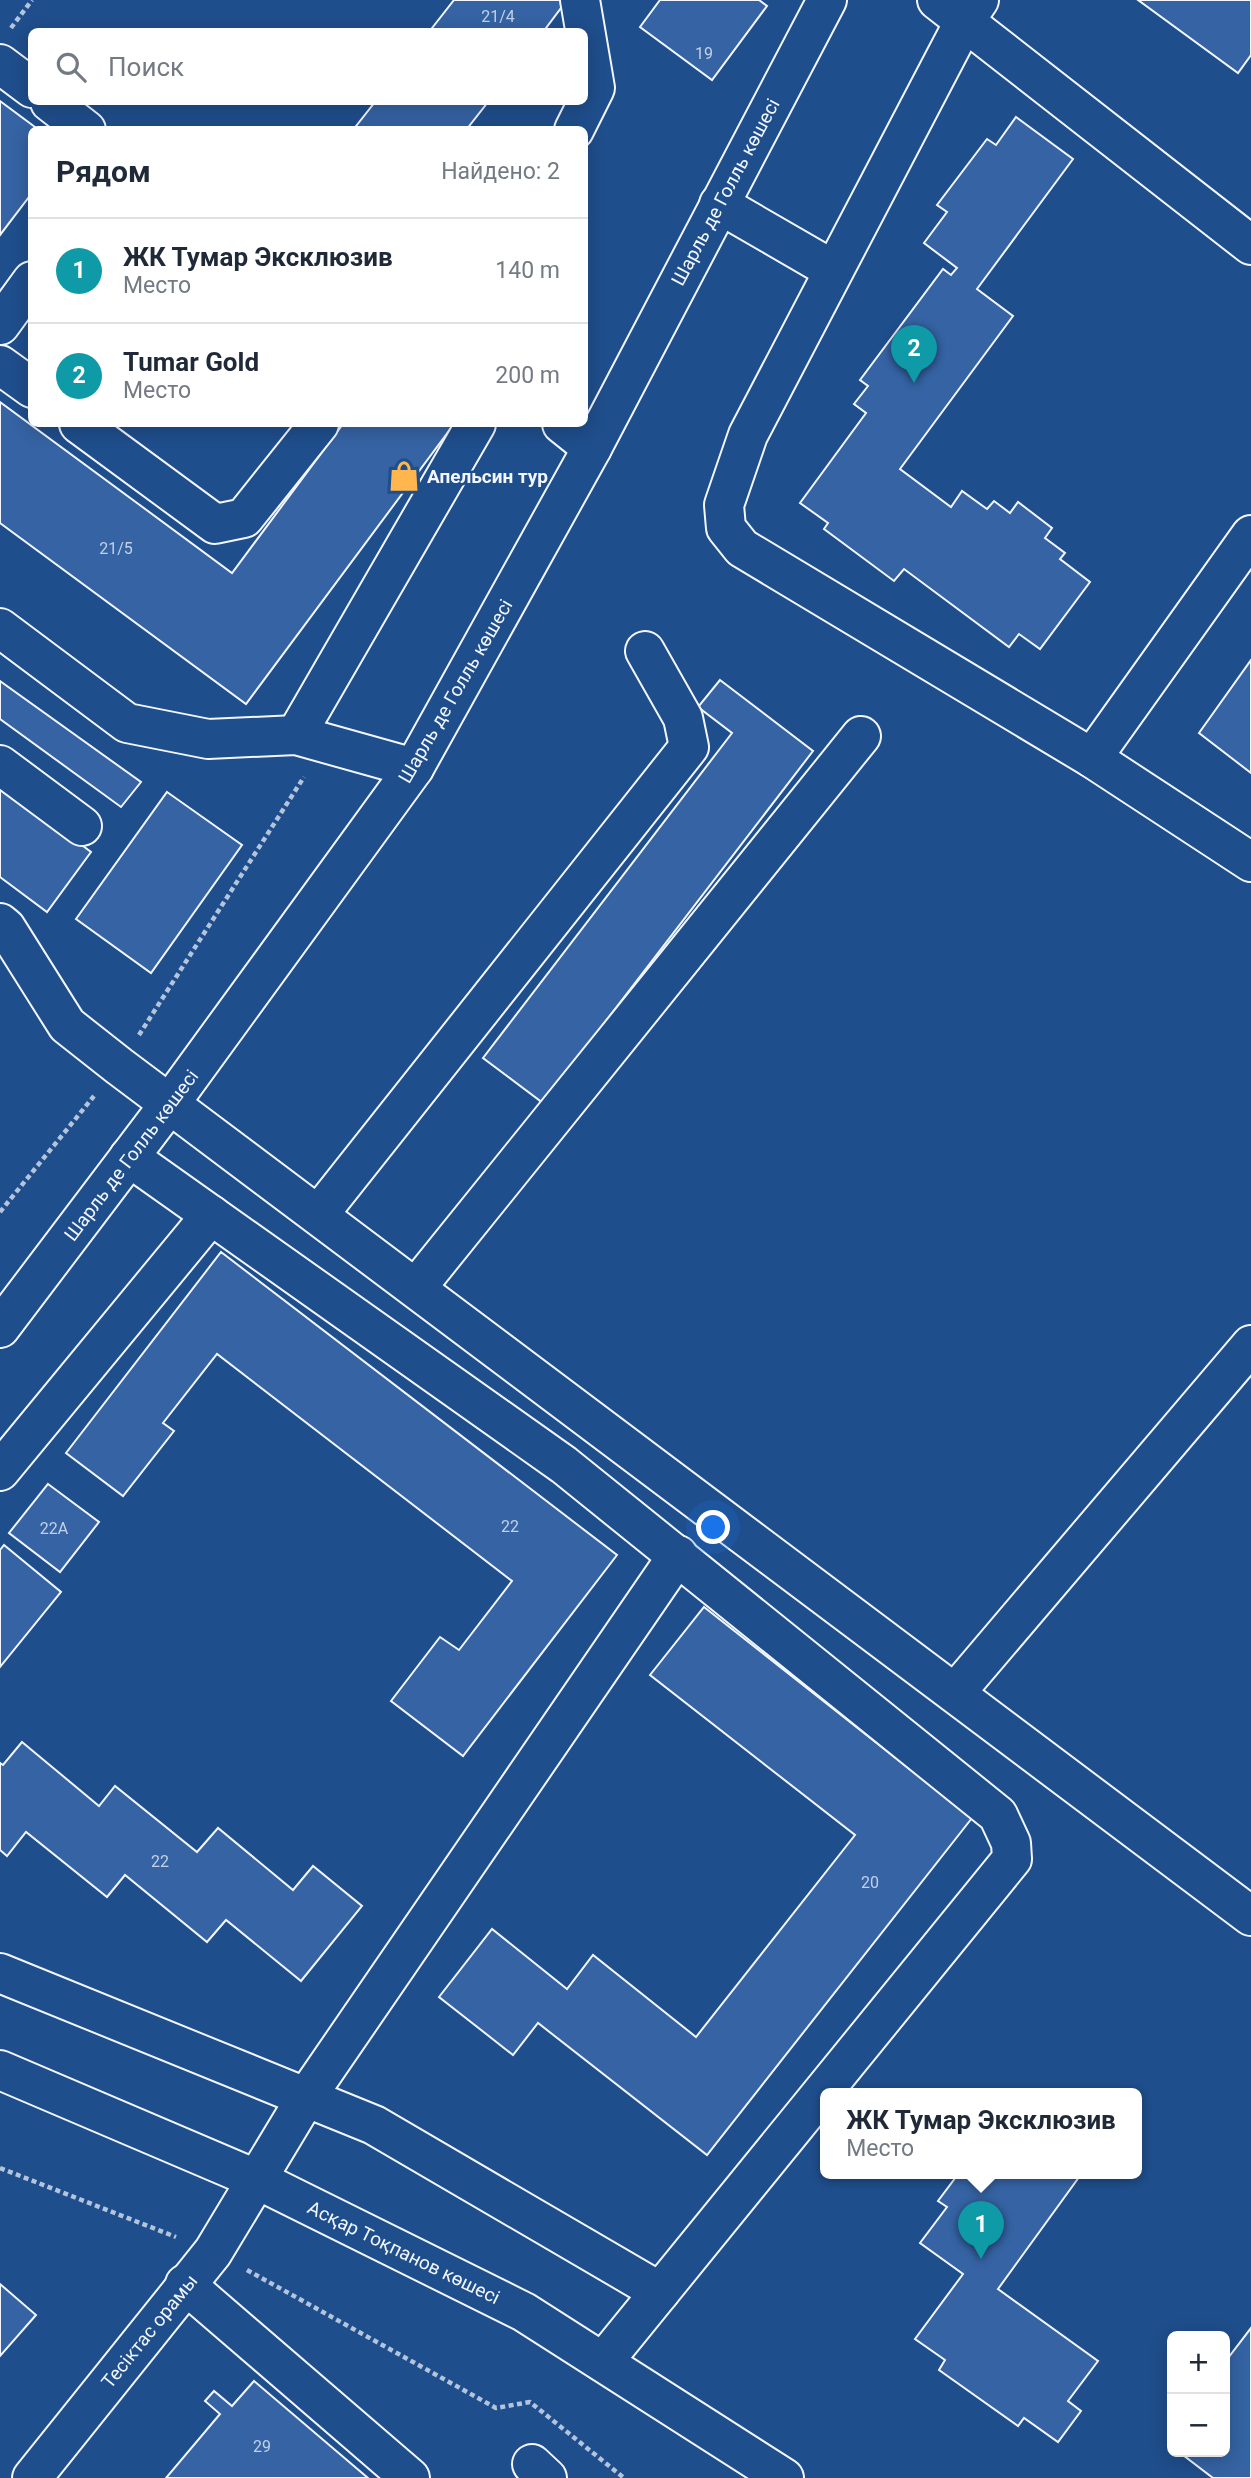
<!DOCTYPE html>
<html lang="ru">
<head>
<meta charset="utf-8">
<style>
	body { margin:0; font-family:Roboto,sans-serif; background:#f6f6f7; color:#1f2937 }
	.controls { position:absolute; right:21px; bottom:21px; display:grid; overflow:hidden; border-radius:10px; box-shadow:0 4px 18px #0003 }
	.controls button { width:63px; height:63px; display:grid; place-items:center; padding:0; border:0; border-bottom:2px solid #e0e1e3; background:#fff; color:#1f2937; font:35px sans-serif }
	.you { position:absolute; left:714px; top:1528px; width:24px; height:24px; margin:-18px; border:5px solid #fff; border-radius:50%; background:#1a73e8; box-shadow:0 0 0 10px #1a73e833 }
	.badge { display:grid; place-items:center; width:46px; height:46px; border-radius:50%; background:#846941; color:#fff; font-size:23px; font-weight:700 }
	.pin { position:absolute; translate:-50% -58px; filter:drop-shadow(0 2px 4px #0008) }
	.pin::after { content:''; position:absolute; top:37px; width:24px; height:21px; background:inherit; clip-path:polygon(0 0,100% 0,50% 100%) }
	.popup { position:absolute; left:820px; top:2088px; width:322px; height:91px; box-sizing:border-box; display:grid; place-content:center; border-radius:10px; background:#fff; filter:drop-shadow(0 2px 5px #0005); font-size:23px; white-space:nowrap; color:#747a83 }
	.popup b { font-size:26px; color:#1f2937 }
	.popup::after { content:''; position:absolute; left:50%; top:100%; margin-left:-14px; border:14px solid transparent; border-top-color:#fff }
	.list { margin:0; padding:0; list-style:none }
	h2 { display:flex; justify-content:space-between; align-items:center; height:91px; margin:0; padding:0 28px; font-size:30px }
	h2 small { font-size:23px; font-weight:400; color:#747a83 }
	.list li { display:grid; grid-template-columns:46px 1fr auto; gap:21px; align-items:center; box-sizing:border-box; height:105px; padding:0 28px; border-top:2px solid #e0e1e3 }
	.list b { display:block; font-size:26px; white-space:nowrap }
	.list p { margin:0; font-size:23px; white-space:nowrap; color:#747a83 }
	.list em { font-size:23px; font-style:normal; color:#747a83 }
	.icon { flex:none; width:38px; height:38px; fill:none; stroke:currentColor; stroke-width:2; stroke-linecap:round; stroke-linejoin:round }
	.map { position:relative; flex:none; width:1251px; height:2478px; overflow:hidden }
	.search { position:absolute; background:#fff; box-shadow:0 4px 18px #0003; left:28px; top:28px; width:560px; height:77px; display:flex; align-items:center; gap:18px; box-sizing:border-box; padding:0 24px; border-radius:10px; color:#747a83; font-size:26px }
	.panel { position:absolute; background:#fff; box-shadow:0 4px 18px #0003; left:28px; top:126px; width:560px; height:301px; border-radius:10px }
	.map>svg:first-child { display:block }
	.building { fill:#3563a3; stroke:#f2f6ff; stroke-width:2 }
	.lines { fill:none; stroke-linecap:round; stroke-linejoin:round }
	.minor-casing { stroke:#f2f6ff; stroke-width:42 }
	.path { stroke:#b3c4dc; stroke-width:4.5; stroke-dasharray:5 3.5; stroke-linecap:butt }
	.minor { stroke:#1f4e8c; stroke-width:38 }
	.labels { text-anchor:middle; stroke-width:5; stroke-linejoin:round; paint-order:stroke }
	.number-label { font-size:16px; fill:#c3d1e8 }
	.street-label { font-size:19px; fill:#f2f6ff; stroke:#1f4e8c }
	.poi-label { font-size:19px; font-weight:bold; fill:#f2f6ff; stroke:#1f4e8c; text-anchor:start }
</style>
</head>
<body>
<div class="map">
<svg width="1251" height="2478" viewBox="0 0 1251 2478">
	<rect width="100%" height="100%" fill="#1f4e8c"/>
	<g class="building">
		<polygon points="454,0 567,0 543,32 429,32"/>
		<polygon points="660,0 759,0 767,6 712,80 640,27"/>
		<polygon points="1138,0 1251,0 1251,55 1238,73"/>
		<polygon points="0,101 39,130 32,130 32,193 0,235"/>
		<polygon points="375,102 488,102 466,130 353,130"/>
		<polygon points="1016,117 1073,159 977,289 1013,316 900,469 951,507 962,491 987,509 994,501 1010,513 1018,502 1052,528 1045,538 1065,553 1060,559 1090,582 1040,649 1019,634 1009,647 904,569 894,581 824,529 828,523 800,503 866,413 854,404 868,386 860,380 943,269 951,275 957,268 924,243 947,212 937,205 987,139 996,145"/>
		<polygon points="0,402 232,573 343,424 454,424 246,704 0,523"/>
		<polygon points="1251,660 1251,773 1199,733"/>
		<polygon points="720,680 813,751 543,1103 483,1058 732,733 698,707"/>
		<polygon points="0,681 141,782 121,807 0,719"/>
		<polygon points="0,784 91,852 47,912 0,877"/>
		<polygon points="167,792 242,845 151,973 76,919"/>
		<polygon points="221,1252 617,1555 463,1756 391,1701 440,1637 459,1650 512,1581 217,1354 163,1423 174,1431 123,1496 66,1453"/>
		<polygon points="48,1484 99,1522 60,1572 9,1533"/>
		<polygon points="4,1545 61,1592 0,1667 0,1550"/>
		<polygon points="704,1607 972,1818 707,2155 538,2023 513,2055 439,1997 492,1929 567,1989 593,1955 696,2037 855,1835 650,1675"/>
		<polygon points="22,1742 99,1806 115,1786 197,1852 218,1828 293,1890 313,1866 362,1906 301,1981 226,1920 207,1942 125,1875 107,1897 26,1832 7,1856 0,1850 0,1763 3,1765"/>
		<polygon points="959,2173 1082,2173 998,2289 1098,2361 1068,2401 1081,2411 1058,2442 1024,2418 1018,2426 939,2370 945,2360 915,2339 963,2274 920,2243 947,2207 938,2201"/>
		<polygon points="0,2284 36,2315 0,2356"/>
		<polygon points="1251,2328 1251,2478 1213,2478 1179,2452 1225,2452 1225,2362"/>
		<polygon points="254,2381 368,2478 166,2478 220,2414 205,2401 214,2391 232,2406"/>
	</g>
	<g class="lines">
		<defs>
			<g id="minor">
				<polyline points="937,0 1251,245"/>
				<polyline points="979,0 964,22 748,435 724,505 726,528 742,548 1092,758 1251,862"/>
				<polyline points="0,64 32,88"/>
				<polyline points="50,102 86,130"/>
				<polyline points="574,130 595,88 580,0"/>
				<polyline points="719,204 833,270"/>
				<polyline points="0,325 32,281"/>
				<polyline points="0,365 32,388"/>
				<polyline points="79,424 215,524 244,518 319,424"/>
				<polyline points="562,424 592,448"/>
				<polyline points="0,628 127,723 208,739 296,735 414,768"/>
				<polyline points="296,735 476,424"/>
				<polyline points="1092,758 1251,535"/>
				<polyline points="0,765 82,826"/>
				<polyline points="0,923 6,928 67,1025 119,1066 1251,1916"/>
				<polyline points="129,1157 564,1465 998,1815 1011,1843 1012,1859 603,2362"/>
				<polyline points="319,1214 689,747 683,718 645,651"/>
				<polyline points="416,1288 861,736"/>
				<polyline points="0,1328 171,1102 414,768 592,448 827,0"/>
				<polyline points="0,1471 211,1215"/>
				<polyline points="955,1693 1251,1345"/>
				<polyline points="0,1973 374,2125 660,2292"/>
				<polyline points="0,2070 258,2180 524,2312 784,2478"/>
				<polyline points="185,2284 410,2478"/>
				<polyline points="532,2464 547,2478"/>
				<polyline points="32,2478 213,2252 307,2096 678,1555"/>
			</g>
		</defs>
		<use href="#minor" class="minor-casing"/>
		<g class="path">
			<polyline points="11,28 32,0"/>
			<polyline points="139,1035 304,777"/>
			<polyline points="0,1212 94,1096"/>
			<polyline points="0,2168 176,2237"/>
			<polyline points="247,2270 496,2408 530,2402 624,2478"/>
		</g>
		<use href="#minor" class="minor"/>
	</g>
	<defs>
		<symbol id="shop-bare" viewBox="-9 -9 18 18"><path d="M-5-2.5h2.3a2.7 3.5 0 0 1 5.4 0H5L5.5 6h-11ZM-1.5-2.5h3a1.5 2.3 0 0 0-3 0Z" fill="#ffb74d" stroke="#1f4e8c" stroke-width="2.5" paint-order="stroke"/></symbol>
	</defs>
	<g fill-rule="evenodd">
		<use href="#shop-bare" x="382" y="454" width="44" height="44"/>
	</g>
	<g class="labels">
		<g class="number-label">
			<text x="498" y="22">21/4</text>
			<text x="704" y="59">19</text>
			<text x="116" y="554">21/5</text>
			<text x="510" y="1532">22</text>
			<text x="54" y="1534">22А</text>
			<text x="160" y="1867">22</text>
			<text x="870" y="1888">20</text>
			<text x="262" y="2452">29</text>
		</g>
		<g class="street-label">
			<text transform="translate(725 192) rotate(-62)" y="7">Шарль де Голль көшесі</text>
			<text transform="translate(455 691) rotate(-60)" y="7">Шарль де Голль көшесі</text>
			<text transform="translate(131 1155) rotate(-53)" y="7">Шарль де Голль көшесі</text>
			<text transform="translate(404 2252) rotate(26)" y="7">Асқар Тоқпанов көшесі</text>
			<text transform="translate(149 2331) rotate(-51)" y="7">Тесіктас орамы</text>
		</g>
		<g class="poi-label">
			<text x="427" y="483">Апельсин тур</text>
		</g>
	</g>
</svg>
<div class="controls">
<button>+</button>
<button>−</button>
</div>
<div class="you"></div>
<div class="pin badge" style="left:981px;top:2259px;background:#0f9aa8">1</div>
<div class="popup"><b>ЖК Тумар Эксклюзив</b>Место</div>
<div class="pin badge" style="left:914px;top:383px;background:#0f9aa8">2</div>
<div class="search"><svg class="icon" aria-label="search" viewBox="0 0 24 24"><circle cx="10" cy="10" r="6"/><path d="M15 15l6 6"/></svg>Поиск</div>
<section class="panel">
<h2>Рядом<small>Найдено: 2</small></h2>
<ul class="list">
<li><span class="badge" style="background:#0f9aa8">1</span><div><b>ЖК Тумар Эксклюзив</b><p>Место</p></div><em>140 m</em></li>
<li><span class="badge" style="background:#0f9aa8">2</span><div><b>Tumar Gold</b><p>Место</p></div><em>200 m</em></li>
</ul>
</section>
</div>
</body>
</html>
